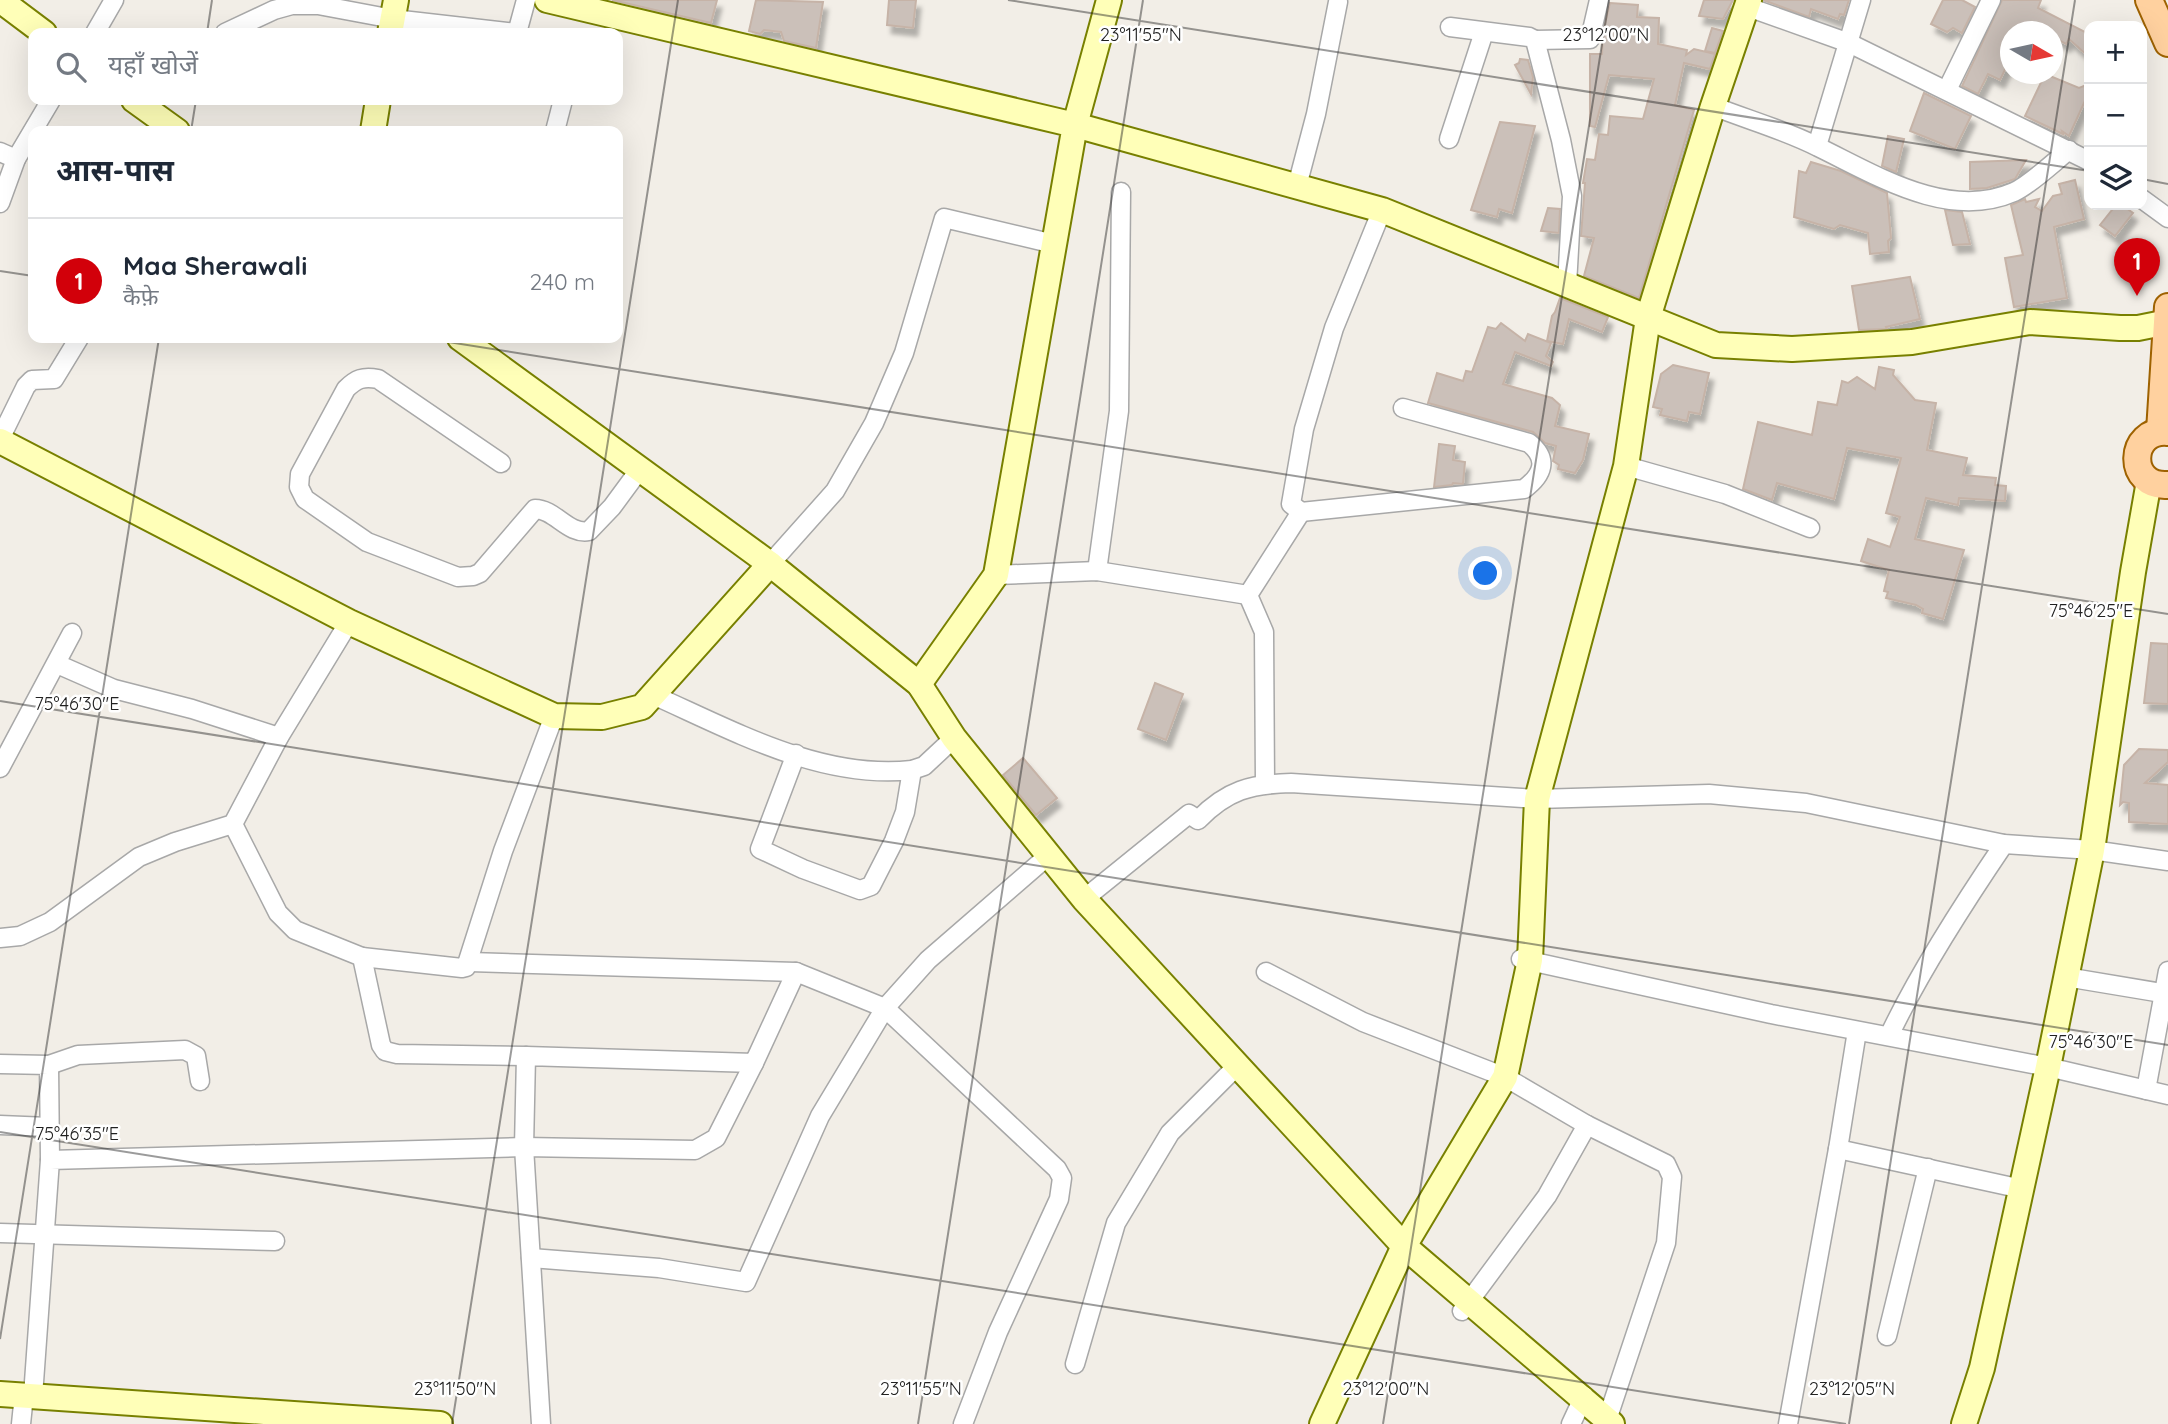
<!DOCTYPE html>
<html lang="hi">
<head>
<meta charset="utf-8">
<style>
	body { margin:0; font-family:Quicksand,"Noto Sans Devanagari",sans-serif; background:#f2f2f3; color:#1f2937 }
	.controls { position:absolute; right:21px; top:21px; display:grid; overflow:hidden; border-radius:14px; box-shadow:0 7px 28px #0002 }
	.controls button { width:63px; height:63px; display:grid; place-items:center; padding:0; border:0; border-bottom:2px solid #e0e1e3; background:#fff; color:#1f2937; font:35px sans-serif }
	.compass { position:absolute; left:2000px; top:21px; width:63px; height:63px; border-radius:50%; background:#fff; box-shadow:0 7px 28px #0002; rotate:99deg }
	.you { position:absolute; left:1486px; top:574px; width:24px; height:24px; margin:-18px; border:5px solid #fff; border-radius:50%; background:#1a73e8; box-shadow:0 0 0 10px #1a73e833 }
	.badge { display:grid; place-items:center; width:46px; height:46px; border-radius:50%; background:#d2000a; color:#fff; font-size:23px; font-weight:700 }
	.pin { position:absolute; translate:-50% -58px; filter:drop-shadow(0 2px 4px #0008) }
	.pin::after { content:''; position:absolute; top:37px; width:24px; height:21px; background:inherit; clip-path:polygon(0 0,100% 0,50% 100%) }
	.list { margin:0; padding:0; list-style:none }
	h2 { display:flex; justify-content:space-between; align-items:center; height:91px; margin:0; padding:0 28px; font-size:30px }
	h2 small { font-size:23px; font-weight:400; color:#747a83 }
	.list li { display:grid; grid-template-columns:46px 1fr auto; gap:21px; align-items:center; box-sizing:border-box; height:126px; padding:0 28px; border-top:2px solid #e0e1e3 }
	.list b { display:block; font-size:26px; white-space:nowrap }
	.list p { margin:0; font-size:23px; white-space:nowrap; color:#747a83 }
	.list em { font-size:23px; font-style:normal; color:#747a83 }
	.icon { flex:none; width:38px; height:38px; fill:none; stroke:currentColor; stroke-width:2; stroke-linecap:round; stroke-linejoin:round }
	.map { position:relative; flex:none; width:2168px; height:1424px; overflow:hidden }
	.search { position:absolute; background:#fff; box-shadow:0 7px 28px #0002; left:28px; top:28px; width:595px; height:77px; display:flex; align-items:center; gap:18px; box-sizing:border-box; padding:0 24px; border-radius:14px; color:#747a83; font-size:26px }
	.panel { position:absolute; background:#fff; box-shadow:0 7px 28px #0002; left:28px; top:126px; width:595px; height:217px; border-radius:14px }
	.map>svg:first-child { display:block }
	.building { fill:#cbc0b9; stroke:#c6b3a7; stroke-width:2; filter:url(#shadow) }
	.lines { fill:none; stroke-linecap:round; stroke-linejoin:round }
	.street-casing { stroke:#a8a8a8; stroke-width:21 }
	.secondary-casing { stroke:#788000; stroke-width:28 }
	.primary-casing { stroke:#9e6200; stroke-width:30 }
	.street { stroke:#fff; stroke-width:18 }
	.secondary { stroke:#ffffb8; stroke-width:24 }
	.primary { stroke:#ffd19f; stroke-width:26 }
	.ticks { fill:none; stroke:#212121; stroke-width:2; stroke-opacity:0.45 }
	.ticks-label { font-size:18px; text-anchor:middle; fill:#212121; stroke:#fff; stroke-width:5; stroke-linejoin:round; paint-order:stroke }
</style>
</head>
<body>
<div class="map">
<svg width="2168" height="1424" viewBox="0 0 2168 1424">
	<defs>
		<filter id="shadow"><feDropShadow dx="4.5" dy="8" stdDeviation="2" flood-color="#0004"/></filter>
	</defs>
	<rect width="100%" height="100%" fill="#f2eee7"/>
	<g class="building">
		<polygon points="612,0 717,0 711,23"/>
		<polygon points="756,0 823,2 816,48 784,41 781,32 764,30 760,34 749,31"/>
		<polygon points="889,0 916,0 913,28 887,25"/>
		<polygon points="1704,0 1733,0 1723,19 1699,16"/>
		<polygon points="1763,0 1849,0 1844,15 1840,14 1838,19 1811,9 1809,17"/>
		<polygon points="1943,0 1962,0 1975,7 1962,33 1953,28 1947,32 1931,24"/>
		<polygon points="2002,0 2041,0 2038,8 2089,34 2089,57 2069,39 2066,44 2053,37 2053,32 2011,32 2011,57 2000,80 1988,74 1978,94 1962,86"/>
		<polygon points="1610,3 1638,5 1637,17 1659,18 1658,44 1687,50 1686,55 1694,49 1715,54 1710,69 1684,63 1675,105 1694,110 1639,298 1584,276 1594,238 1581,236 1585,183 1583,183 1587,159 1595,160 1599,134 1608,135 1610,116 1643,119 1654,79 1609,75 1595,127 1590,126 1590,54 1602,54 1603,32"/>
		<polygon points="1712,28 1723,31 1715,53 1705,51"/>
		<polygon points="1520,59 1528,60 1533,77 1531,94 1515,65 1519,63"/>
		<polygon points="2045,74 2079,88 2089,84 2089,92 2069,136 2062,131 2063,134 2025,116"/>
		<polygon points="1924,93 1971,116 1955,149 1910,131"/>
		<polygon points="1500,122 1535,126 1512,213 1499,209 1497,217 1471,210"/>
		<polygon points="1888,136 1904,139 1896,172 1882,166"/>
		<polygon points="2026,160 2015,179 1987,188 1970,189 1970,162"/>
		<polygon points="1811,162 1841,171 1887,193 1891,238 1888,241 1889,252 1870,254 1868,233 1840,225 1834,229 1794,217 1799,171 1806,173"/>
		<polygon points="2075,180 2084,219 2054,227 2067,298 2014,307 2005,258 2023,255 2011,205 2025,199 2026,202 2039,199 2035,207 2042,211 2053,196 2062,194 2059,184"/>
		<polygon points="2116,205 2122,205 2133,213 2115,236 2100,225"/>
		<polygon points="1548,208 1560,209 1559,233 1541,231"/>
		<polygon points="1945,210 1962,212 1970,244 1953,245"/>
		<polygon points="1910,277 1920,319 1886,327 1887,329 1859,330 1852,286"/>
		<polygon points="1560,298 1608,317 1602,332 1569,319 1563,344 1547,341 1552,316 1555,312"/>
		<polygon points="1501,323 1525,341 1528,334 1551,343 1546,356 1553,362 1551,366 1515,352 1503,384 1552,398 1560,405 1555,426 1589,434 1583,460 1575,473 1558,469 1559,465 1553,461 1556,446 1545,443 1533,432 1428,403 1437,373 1463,381 1466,371 1472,372 1488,327 1496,329"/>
		<polygon points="1673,365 1709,373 1700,414 1689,412 1687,421 1660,415 1662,409 1653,407 1661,374"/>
		<polygon points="1879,367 1894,370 1893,375 1915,400 1936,403 1927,450 1967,458 1963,475 1996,478 1995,485 2006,486 2005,501 1959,498 1958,505 1926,498 1915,539 1964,550 1943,619 1922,613 1923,609 1916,605 1886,598 1888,592 1884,591 1889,570 1861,561 1868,539 1890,547 1900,517 1886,513 1901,458 1847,448 1834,499 1777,483 1772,500 1743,489 1758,422 1812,435 1818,402 1837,405 1842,381 1848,383 1857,377 1875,389"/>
		<polygon points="1439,444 1455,446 1453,460 1465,462 1463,484 1453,483 1452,485 1434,487"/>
		<polygon points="2151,643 2168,644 2168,704 2144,703"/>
		<polygon points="1155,683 1183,694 1166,740 1138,729"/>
		<polygon points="2139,749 2168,750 2168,762 2145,783 2168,785 2168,824 2129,822 2129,803 2123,802 2120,805 2124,765"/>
		<polygon points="1023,758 1057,798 1036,815 1003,775"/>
	</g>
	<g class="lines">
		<defs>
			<g id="street">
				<polyline points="1748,7 1849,43 2089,161"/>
				<polyline points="1450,27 1529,37 1535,40 1561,140 1572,196 1567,285"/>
				<polyline points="95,33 114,0"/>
				<polyline points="225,33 274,10 292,5 318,5 393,19 517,33"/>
				<polyline points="517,33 526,0"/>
				<polyline points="1535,40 1590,39 1599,0"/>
				<polyline points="1947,90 1991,0"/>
				<path d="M1713,106c35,14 72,24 105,41 58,28 130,74 196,45 16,-7 41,-31 55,-42"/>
				<polyline points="555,131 563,100"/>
				<polyline points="1449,139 1484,32"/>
				<polyline points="1817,146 1861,0"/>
				<polyline points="0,152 16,159"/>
				<polyline points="1297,186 1316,114 1338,2"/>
				<polyline points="2142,199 2168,218"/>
				<polyline points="0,203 16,159 51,100"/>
				<polyline points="0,439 26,386 32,380 54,379 79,338"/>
				<path d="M501,463l-123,-84c-15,-3 -22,0 -32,10l-46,85 -1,13 6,12 62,43 91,35 15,-1 7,-3 55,-64c20,0 33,26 54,22l23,-24 28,-38"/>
				<polyline points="1626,466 1725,494 1810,528"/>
				<path d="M1301,512l223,-23c19,-14 25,-30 5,-46l-126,-35"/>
				<polyline points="770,564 835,491 874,423 904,353 944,218 1054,244"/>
				<polyline points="1097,571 1119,411 1121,192"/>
				<polyline points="996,575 1097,571 1248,595"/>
				<polyline points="1248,595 1301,512 1291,504 1304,429 1334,328 1382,210"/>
				<polyline points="1248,595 1264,632 1265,784"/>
				<polyline points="57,664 114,689 192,709 279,737"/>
				<path d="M653,695c81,36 168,85 259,75l12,-4 30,-28"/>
				<polyline points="796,754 760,849 803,869 860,890 871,886 894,841 905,812 912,770"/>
				<polyline points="0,768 72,633"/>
				<polyline points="233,824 278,913 295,930 362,957 381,1045 385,1051 397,1054 526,1056"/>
				<path d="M1084,899l105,-85 9,6c29,-30 53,-36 93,-37l246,16 172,-5 97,9 198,41 88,6 76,11"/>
				<polyline points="0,938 20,936 50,922 139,857 175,842 233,824 279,737 349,622"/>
				<polyline points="362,957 462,968 466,967 503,851 554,716"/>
				<polyline points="1521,959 1771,1014 2048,1067 2168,1095"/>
				<polyline points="470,962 796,972"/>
				<polyline points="1266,972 1363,1022 1505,1077 1587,1125 1666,1164 1672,1177 1666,1243 1607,1420"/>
				<polyline points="2066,977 2168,994"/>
				<path d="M1889,1036c30,-64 75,-133 115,-192"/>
				<polyline points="0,1064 49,1065 50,1160"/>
				<polyline points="49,1065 78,1055 185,1050 196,1056 200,1081"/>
				<polyline points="2146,1090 2168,971"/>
				<polyline points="0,1125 49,1127"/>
				<polyline points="1838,1149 2022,1189"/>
				<polyline points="0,1233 275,1241"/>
				<polyline points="531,1258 659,1268 746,1282 820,1116 885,1008 928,960 1049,855"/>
				<polyline points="1462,1311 1547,1196 1587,1125"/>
				<polyline points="1887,1336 1928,1168"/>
				<polyline points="1075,1364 1116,1223 1170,1133 1237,1066"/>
				<polyline points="33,1396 50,1160 524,1147 695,1150 716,1138 754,1063"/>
				<polyline points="21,1424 24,1395"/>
				<polyline points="541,1424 524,1147 526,1056 754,1063 796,972 885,1008 1057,1169 1062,1178 1059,1199 998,1332 963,1424"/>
				<polyline points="1571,1424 1584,1396"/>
				<polyline points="1788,1424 1838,1149 1857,1031"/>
			</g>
			<g id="secondary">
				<polyline points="0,0 44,33"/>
				<polyline points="547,0 1075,125 996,575 919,684"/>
				<polyline points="1109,0 1075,125 1382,210 1716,345 1792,349 1912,342 2030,322 2120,328 2138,328 2168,322"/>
				<polyline points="390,33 396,0"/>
				<polyline points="134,100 177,131"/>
				<polyline points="373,131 378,100"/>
				<polyline points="460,338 770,564 919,684 954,738 1084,899 1404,1246 1612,1424"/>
				<polyline points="0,441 349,622 554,716 602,717 642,707 770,564"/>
				<polyline points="0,1394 440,1424"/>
				<polyline points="1322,1424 1404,1246 1505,1077 1530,960 1537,799 1626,466 1648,318 1713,106 1749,0"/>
				<polyline points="1964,1424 1982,1368 2048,1067 2092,850 2133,572 2149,481"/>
			</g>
			<g id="primary">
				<polyline points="2149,0 2168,43"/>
				<polyline points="2160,431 2168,307"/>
				<path d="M2168,432c-40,-4 -42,56 0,53"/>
			</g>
		</defs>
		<use href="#street" class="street-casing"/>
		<use href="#secondary" class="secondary-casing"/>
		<use href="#primary" class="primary-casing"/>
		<use href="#street" class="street"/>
		<use href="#secondary" class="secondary"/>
		<use href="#primary" class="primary"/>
	</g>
	<path class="ticks" d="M1008,0l1081,171M207,33l5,-33M191,131l5,-31M2142,179l26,5M0,271l33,5M423,338l1745,276M0,701l2168,344M0,1132l1846,292M0,1339l159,-1001M452,1424l226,-1424M918,1424l225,-1424M1383,1424l226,-1424M1849,1424l226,-1424"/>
	<g class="ticks-label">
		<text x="1141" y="41">23°11'55"N</text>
		<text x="1606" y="41">23°12'00"N</text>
		<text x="2091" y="617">75°46'25"E</text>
		<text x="77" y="710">75°46'30"E</text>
		<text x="2091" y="1048">75°46'30"E</text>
		<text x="77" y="1140">75°46'35"E</text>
		<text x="455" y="1395">23°11'50"N</text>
		<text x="921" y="1395">23°11'55"N</text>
		<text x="1386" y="1395">23°12'00"N</text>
		<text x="1852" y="1395">23°12'05"N</text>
	</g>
</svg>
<div class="controls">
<button>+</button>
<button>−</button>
<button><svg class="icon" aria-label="layers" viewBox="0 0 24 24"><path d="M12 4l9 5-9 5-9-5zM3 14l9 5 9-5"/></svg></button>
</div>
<svg class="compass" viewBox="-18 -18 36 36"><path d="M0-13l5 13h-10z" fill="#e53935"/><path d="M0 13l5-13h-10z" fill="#747a83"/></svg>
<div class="you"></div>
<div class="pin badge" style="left:2137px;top:296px">1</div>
<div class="search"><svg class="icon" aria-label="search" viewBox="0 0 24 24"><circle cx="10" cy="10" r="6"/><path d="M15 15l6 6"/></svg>यहाँ खोजें</div>
<section class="panel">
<h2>आस-पास<small></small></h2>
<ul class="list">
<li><span class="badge">1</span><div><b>Maa Sherawali</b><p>कैफ़े</p></div><em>240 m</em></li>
</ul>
</section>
</div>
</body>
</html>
